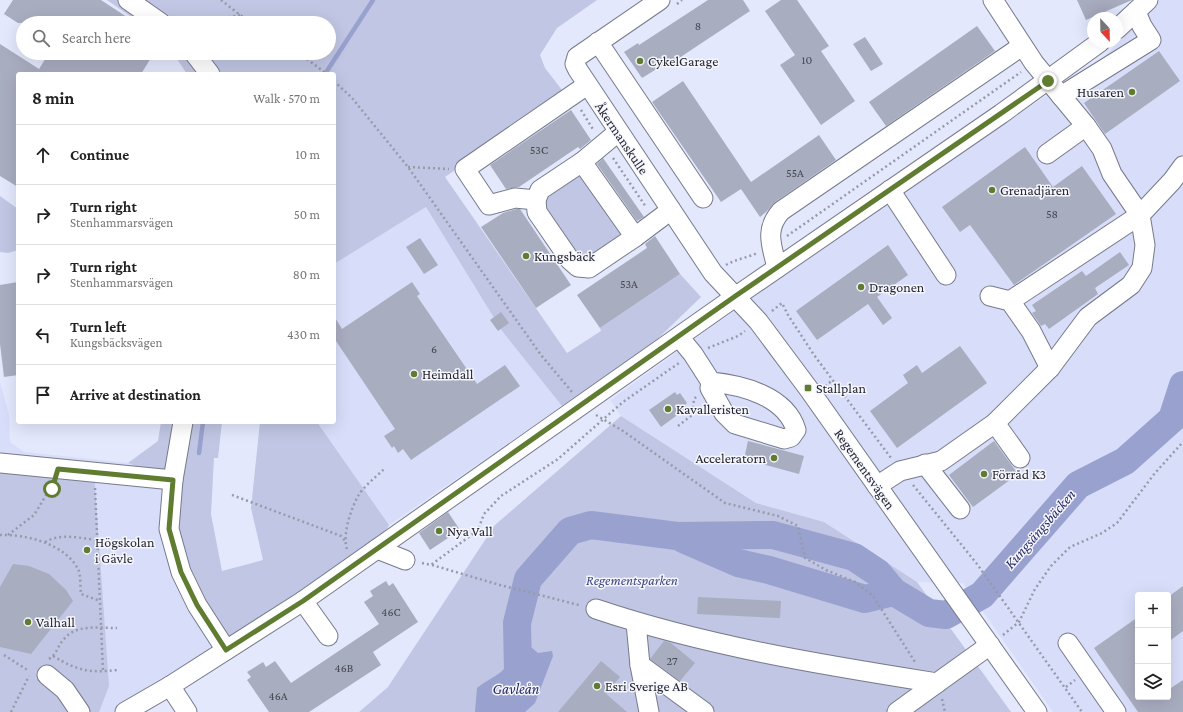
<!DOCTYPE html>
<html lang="en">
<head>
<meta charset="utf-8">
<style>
	body { margin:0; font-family:"Crimson Pro",serif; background:#f2f2f2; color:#222 }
	.controls { position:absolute; right:12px; bottom:12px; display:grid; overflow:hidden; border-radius:4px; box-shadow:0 4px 16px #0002 }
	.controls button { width:36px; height:36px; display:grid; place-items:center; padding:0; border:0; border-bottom:1px solid #e0e0e0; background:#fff; color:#222; font:20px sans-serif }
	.compass { position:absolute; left:1087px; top:12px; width:36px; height:36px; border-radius:50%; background:#fff; box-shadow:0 4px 16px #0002; rotate:158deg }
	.stop { position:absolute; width:12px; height:12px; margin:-9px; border:3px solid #5f7c31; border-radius:50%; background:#fff }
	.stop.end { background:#5f7c31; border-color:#fff; box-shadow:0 1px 4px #0008 }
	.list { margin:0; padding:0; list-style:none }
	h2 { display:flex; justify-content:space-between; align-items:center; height:52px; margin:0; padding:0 16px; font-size:17px }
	h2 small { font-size:13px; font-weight:400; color:#767676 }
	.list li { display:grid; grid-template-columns:26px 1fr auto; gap:12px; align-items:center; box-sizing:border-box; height:60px; padding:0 16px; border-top:1px solid #e0e0e0 }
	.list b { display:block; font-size:15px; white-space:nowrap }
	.list p { margin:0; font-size:13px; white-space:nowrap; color:#767676 }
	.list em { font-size:13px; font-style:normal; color:#767676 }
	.icon { flex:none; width:22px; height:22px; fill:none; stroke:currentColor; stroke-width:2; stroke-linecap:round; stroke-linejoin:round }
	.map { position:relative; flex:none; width:1183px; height:712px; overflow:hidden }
	.search { position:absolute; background:#fff; box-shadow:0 4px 16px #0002; left:16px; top:16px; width:320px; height:44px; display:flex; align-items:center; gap:10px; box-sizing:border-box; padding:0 14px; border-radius:22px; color:#767676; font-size:15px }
	.panel { position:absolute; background:#fff; box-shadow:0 4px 16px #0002; left:16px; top:72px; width:320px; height:352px; border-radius:4px }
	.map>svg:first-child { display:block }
	.built { fill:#d8ddf9; fill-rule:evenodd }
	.green { fill:#c0c6e3 }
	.water { fill:#99a1cf }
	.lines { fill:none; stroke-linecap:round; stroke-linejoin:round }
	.stream { stroke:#99a1cf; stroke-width:4.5 }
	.river { stroke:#99a1cf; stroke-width:28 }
	.building { fill:#a9adc0 }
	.minor-casing { stroke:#767a8c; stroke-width:21 }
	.path { stroke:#989aaa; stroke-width:2.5; stroke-dasharray:2 3; stroke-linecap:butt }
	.minor { stroke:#fff; stroke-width:19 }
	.route { stroke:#5f7c31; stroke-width:5 }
	.poi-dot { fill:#5f7c31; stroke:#f5f6fe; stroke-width:1.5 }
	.labels { text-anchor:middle; stroke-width:3; stroke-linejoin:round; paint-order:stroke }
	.number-label { font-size:12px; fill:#474852 }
	.poi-label { font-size:14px; fill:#26272e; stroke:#f5f6fe; text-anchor:start }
	.street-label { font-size:14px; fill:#26272e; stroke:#f5f6fe }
	.park-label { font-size:14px; font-style:italic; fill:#404680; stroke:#f5f6fe }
	.water-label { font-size:15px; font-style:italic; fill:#292c65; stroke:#f5f6fe }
</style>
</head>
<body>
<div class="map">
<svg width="1183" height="712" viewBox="0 0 1183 712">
	<rect width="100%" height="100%" fill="#e4e8fd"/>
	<g class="built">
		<path d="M1160,0h23v712h-130l-90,-129 -46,-1 -93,-60 -68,-19 -135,-87 -11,-16 223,-160 273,-185zM1138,595h30v102h-30z"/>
		<polygon points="426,207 502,331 562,406 389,525 317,422 334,422 334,264"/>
		<polygon points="0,382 9,415 10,442 24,452 128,463 173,480 226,650 121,712 0,712"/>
	</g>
	<g class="green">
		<polygon points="107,0 597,0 557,28 540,55 545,68 565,94 445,177 567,353 601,331 600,328 680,274 701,297 646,350 562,406 502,331 426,207 334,264 334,74 187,74 173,53 329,53 329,23 140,23"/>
		<polygon points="579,172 625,231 621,243 587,263 574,257 545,213 544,195"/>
		<polygon points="0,196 18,209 18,250 8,253 0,252"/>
		<polygon points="621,416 756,503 824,522 917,582 1011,712 359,712 388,687 495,525"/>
		<polygon points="161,422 222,422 218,458 214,458 211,514 222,571 263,560 251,508 260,422 317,422 389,525 377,549 226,650 181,572 173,480 128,463 158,441"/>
		<polygon points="0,463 94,472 109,686 99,712 0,712"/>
	</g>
	<path class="water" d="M506,621l17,3 8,23 7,6 14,-2 1,5 -18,47 -10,9h-50l2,-24c7,-6 16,-10 24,-16 15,-12 7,-35 5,-51z"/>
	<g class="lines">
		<g class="stream">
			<polyline points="325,74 373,0"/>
			<polyline points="199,453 203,422"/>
		</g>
		<g class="river">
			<polyline points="683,539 738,563 769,570 865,599 894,592"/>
			<polyline points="504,712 518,671 517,623 528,579 570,531 591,525 677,536 773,535 854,557 878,573 894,592 929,613 946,615 982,595 1078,485 1125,461 1172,419 1183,385"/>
		</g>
	</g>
	<g class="building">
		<polygon points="13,0 101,0 136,23 18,23 4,14"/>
		<polygon points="708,0 743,0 750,11 664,68 663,65 642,78 624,52 638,43 639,45"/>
		<polygon points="781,0 797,0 829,46 821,51 855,101 821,125 780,65 795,55 765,11"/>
		<polygon points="1077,0 1132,0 1086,20"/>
		<polygon points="977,26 995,51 886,126 869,102"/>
		<polygon points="865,37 883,64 871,71 853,44"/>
		<polygon points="0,44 39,69 49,53 154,53 141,74 18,74 18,187 0,176"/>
		<polygon points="1159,51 1180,81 1105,134 1084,103"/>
		<polygon points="683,81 751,182 819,135 836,160 775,202 766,212 760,217 741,189 721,202 652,102"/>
		<polygon points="571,110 591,140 580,149 578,147 519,187 506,189 490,165"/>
		<polygon points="1025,147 1053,187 1082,166 1116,214 1014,285 970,225 960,232 942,207"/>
		<polygon points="603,158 644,217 637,221 597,164"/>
		<polygon points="516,209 520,209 571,285 536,308 481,227 503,213"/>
		<polygon points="655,236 680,274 600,328 577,295 647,248 645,244"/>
		<polygon points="420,238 438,265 424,274 406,247"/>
		<polygon points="888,245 908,275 877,297 892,318 883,325 868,304 817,340 796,311"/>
		<polygon points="1120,252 1129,265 1095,288 1098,294 1049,329 1045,324 1041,326 1032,313 1036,311 1032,305 1082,271 1086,276"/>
		<polygon points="18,282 18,375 4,377 0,344 0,285"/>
		<polygon points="412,282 420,294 417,296 477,384 505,365 520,386 411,460 403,449 398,453 394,446 392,448 384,436 395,429 334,338 334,316 342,329"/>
		<polygon points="501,312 509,323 498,331 490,320"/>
		<polygon points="960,346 987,383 897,448 870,411 908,383 903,375 917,365 922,373"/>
		<polygon points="675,392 677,395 680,393 687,403 685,405 687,408 661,427 649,410"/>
		<polygon points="748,441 804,456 799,474 744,459"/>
		<polygon points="994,441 1018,474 973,507 949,475"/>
		<polygon points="448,512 460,530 430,550 419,533"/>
		<polygon points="13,564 29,566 49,574 66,590 73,601 31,654 0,647 0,587"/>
		<polygon points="386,581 389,586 393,583 418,622 373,652 381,665 309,712 269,712 247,680 251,677 247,672 263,662 266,667 275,661 291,683 379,624 364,602 373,596 370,591"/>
		<polygon points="1183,586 1183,631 1168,642 1168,597"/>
		<polygon points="698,597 781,601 780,618 697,614"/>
		<polygon points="1138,617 1138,697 1168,697 1168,690 1183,680 1183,712 1138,712 1094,648"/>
		<polygon points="664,641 671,643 695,663 680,681 650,659"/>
		<polygon points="601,661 620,677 606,694 627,712 558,712"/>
	</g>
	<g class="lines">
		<defs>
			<g id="minor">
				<polyline points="128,0 161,23"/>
				<polyline points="660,0 577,57 575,64 578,70 713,273 758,321 808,388 1037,712"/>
				<polyline points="1117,29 1148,0"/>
				<polyline points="598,42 703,198"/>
				<polyline points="194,53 210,74"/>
				<polyline points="1061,96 1151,40 1142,26 1136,12"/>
				<polyline points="618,132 582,162 635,237 671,210"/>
				<polyline points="1047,154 1086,126"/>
				<polyline points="582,162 540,190 536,200 537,212 570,260 578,267 589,268 635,237"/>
				<polyline points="890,190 946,275"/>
				<polyline points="536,200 515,198 489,205 465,169 587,85"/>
				<path d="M777,268c-5,-22 -13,-38 4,-57l241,-165"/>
				<polyline points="990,296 1010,301 1031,331 1050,368"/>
				<polyline points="1010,301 1140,215 1172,181 1183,166"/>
				<path d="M679,337l14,17 18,28 -1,6 14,25 11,11 49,15 7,-2 5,-7c-10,-34 -54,-45 -85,-48"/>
				<polyline points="183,422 173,480 169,529 181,572 197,605 226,650"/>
				<polyline points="995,423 1020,458"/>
				<polyline points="0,463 173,480"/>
				<polyline points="925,464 960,509"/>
				<polyline points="877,486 900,471 941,461 995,423 1050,368 1088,317 1131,285 1142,268 1145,245 1140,215 1112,174 1102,149 1086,126 1034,63 993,0"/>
				<polyline points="377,549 405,560"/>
				<polyline points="303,601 328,636"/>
				<path d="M596,609c110,37 227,56 341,74l53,-38"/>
				<polyline points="636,623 640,665 704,712"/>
				<polyline points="1068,643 1116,712"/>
				<polyline points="640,665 649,712"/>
				<polyline points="47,675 65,690 80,712"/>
				<polyline points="170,686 187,712"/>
				<polyline points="125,712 170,686 303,601 735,297 1001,114 1100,42"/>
				<polyline points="897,712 937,683"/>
			</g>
		</defs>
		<use href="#minor" class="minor-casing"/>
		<g class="path">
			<polyline points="221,0 240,15 253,23"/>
			<polyline points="677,4 682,0"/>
			<polyline points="199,23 240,15"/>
			<polyline points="299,53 327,74"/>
			<polyline points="334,81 352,98 408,167 541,355 572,392"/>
			<polyline points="581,110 594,131"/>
			<polyline points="613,158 646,207"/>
			<polyline points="408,167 449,169"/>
			<polyline points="787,236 1021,72"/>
			<path d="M726,265c10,-6 21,-7 31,-12"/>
			<polyline points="772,311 782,303 788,315 814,355 891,458"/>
			<polyline points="708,348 738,336 745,331"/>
			<polyline points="825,386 833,380"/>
			<polyline points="596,415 623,431 725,503 778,516 798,526 805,558 826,570 855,582 873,596 915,662"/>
			<polyline points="678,426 692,415 694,399 696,397"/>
			<polyline points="913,485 977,564 1082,712"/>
			<polyline points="95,488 103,671"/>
			<polyline points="232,495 341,536 345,541"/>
			<path d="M0,535c26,-1 65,9 78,34 3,6 2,18 3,25l19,7"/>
			<polyline points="8,535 34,515 53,484"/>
			<path d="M45,542c16,-9 34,-4 52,-2"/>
			<path d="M347,549c-5,-14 4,-40 11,-53 6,-10 18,-19 26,-27"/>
			<polyline points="422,563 431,565 478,530 484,514 501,496 558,459 623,402 679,363"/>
			<polyline points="432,565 500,585 579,605"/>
			<polyline points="1003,635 1019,622 1035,589 1051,566 1070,547 1102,533 1117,523 1155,473 1183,442"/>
			<polyline points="4,655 29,671"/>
			<path d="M53,656c25,15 36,17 65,14"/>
			<path d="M49,659c8,-5 9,-14 15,-20 12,-15 35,-11 53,-11"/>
			<polyline points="1066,687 1075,680"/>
			<polyline points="942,699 945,712"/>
			<polyline points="11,712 29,676"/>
		</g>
		<use href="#minor" class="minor"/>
	</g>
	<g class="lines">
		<polyline class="route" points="52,489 58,469 173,480 169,529 181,572 197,605 226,650 303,601 734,297 1048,81"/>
	</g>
	<g class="poi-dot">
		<circle cx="640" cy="61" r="4"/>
		<circle cx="1132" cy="92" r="4"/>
		<circle cx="992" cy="190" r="4"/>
		<circle cx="526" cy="256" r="4"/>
		<circle cx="861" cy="287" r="4"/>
		<circle cx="414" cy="374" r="4"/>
		<rect x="804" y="384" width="8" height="8" rx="2"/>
		<circle cx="668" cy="409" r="4"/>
		<circle cx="774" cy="458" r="4"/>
		<circle cx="984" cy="474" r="4"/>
		<circle cx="439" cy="531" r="4"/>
		<circle cx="87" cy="550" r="4"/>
		<circle cx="28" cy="622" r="4"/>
		<circle cx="597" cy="686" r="4"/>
	</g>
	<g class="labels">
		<g class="number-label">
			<text x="698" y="30">8</text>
			<text x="807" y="64">10</text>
			<text x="539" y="154">53C</text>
			<text x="795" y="177">55A</text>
			<text x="1052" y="218">58</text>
			<text x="629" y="288">53A</text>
			<text x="434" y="353">6</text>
			<text x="391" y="616">46C</text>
			<text x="672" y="665">27</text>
			<text x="344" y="672">46B</text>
			<text x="278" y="700">46A</text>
		</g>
		<g class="poi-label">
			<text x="648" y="66">CykelGarage</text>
			<text x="1124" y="97" text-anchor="end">Husaren</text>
			<text x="1000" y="195">Grenadjären</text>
			<text x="534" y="261">Kungsbäck</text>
			<text x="869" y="292">Dragonen</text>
			<text x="422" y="379">Heimdall</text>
			<text x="816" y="393">Stallplan</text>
			<text x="676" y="414">Kavalleristen</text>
			<text x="766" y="463" text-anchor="end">Acceleratorn</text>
			<text x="992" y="479">Förråd K3</text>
			<text x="447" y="536">Nya Vall</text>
			<text x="95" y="547">Högskolan<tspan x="95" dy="16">i Gävle</tspan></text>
			<text x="36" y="627">Valhall</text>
			<text x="605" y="691">Esri Sverige AB</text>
		</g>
		<g class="street-label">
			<text transform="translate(622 138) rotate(56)" y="5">Åkermanskulle</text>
			<text transform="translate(865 469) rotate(55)" y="5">Regementsvägen</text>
		</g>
		<g class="park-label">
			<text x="632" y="585">Regementsparken</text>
		</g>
		<g class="water-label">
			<text transform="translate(1040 529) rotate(-49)" y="5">Kungsängsbäcken</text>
			<text x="516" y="694">Gavleån</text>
		</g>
	</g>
</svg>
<div class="controls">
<button>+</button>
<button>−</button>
<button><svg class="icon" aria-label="layers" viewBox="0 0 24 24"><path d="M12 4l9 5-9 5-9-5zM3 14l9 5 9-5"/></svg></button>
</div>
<svg class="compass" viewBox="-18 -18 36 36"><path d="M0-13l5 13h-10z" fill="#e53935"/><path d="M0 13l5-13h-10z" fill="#767676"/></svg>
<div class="stop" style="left:52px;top:489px"></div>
<div class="stop end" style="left:1048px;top:81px"></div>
<div class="search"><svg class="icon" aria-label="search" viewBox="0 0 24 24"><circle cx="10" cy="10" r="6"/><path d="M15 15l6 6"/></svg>Search here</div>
<section class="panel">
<h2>8 min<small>Walk · 570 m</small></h2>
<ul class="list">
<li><svg class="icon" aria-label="ahead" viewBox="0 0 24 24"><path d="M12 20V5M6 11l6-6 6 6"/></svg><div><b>Continue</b></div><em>10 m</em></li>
<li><svg class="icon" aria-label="right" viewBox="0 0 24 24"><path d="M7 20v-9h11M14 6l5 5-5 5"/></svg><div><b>Turn right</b><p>Stenhammarsvägen</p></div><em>50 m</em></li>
<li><svg class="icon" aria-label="right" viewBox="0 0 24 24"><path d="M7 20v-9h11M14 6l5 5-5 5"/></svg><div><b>Turn right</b><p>Stenhammarsvägen</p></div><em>80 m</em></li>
<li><svg class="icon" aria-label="left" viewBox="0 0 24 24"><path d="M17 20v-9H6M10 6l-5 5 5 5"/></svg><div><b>Turn left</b><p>Kungsbäcksvägen</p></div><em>430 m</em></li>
<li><svg class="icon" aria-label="arrive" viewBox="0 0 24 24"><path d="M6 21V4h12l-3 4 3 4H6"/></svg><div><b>Arrive at destination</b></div></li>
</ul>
</section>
</div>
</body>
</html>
